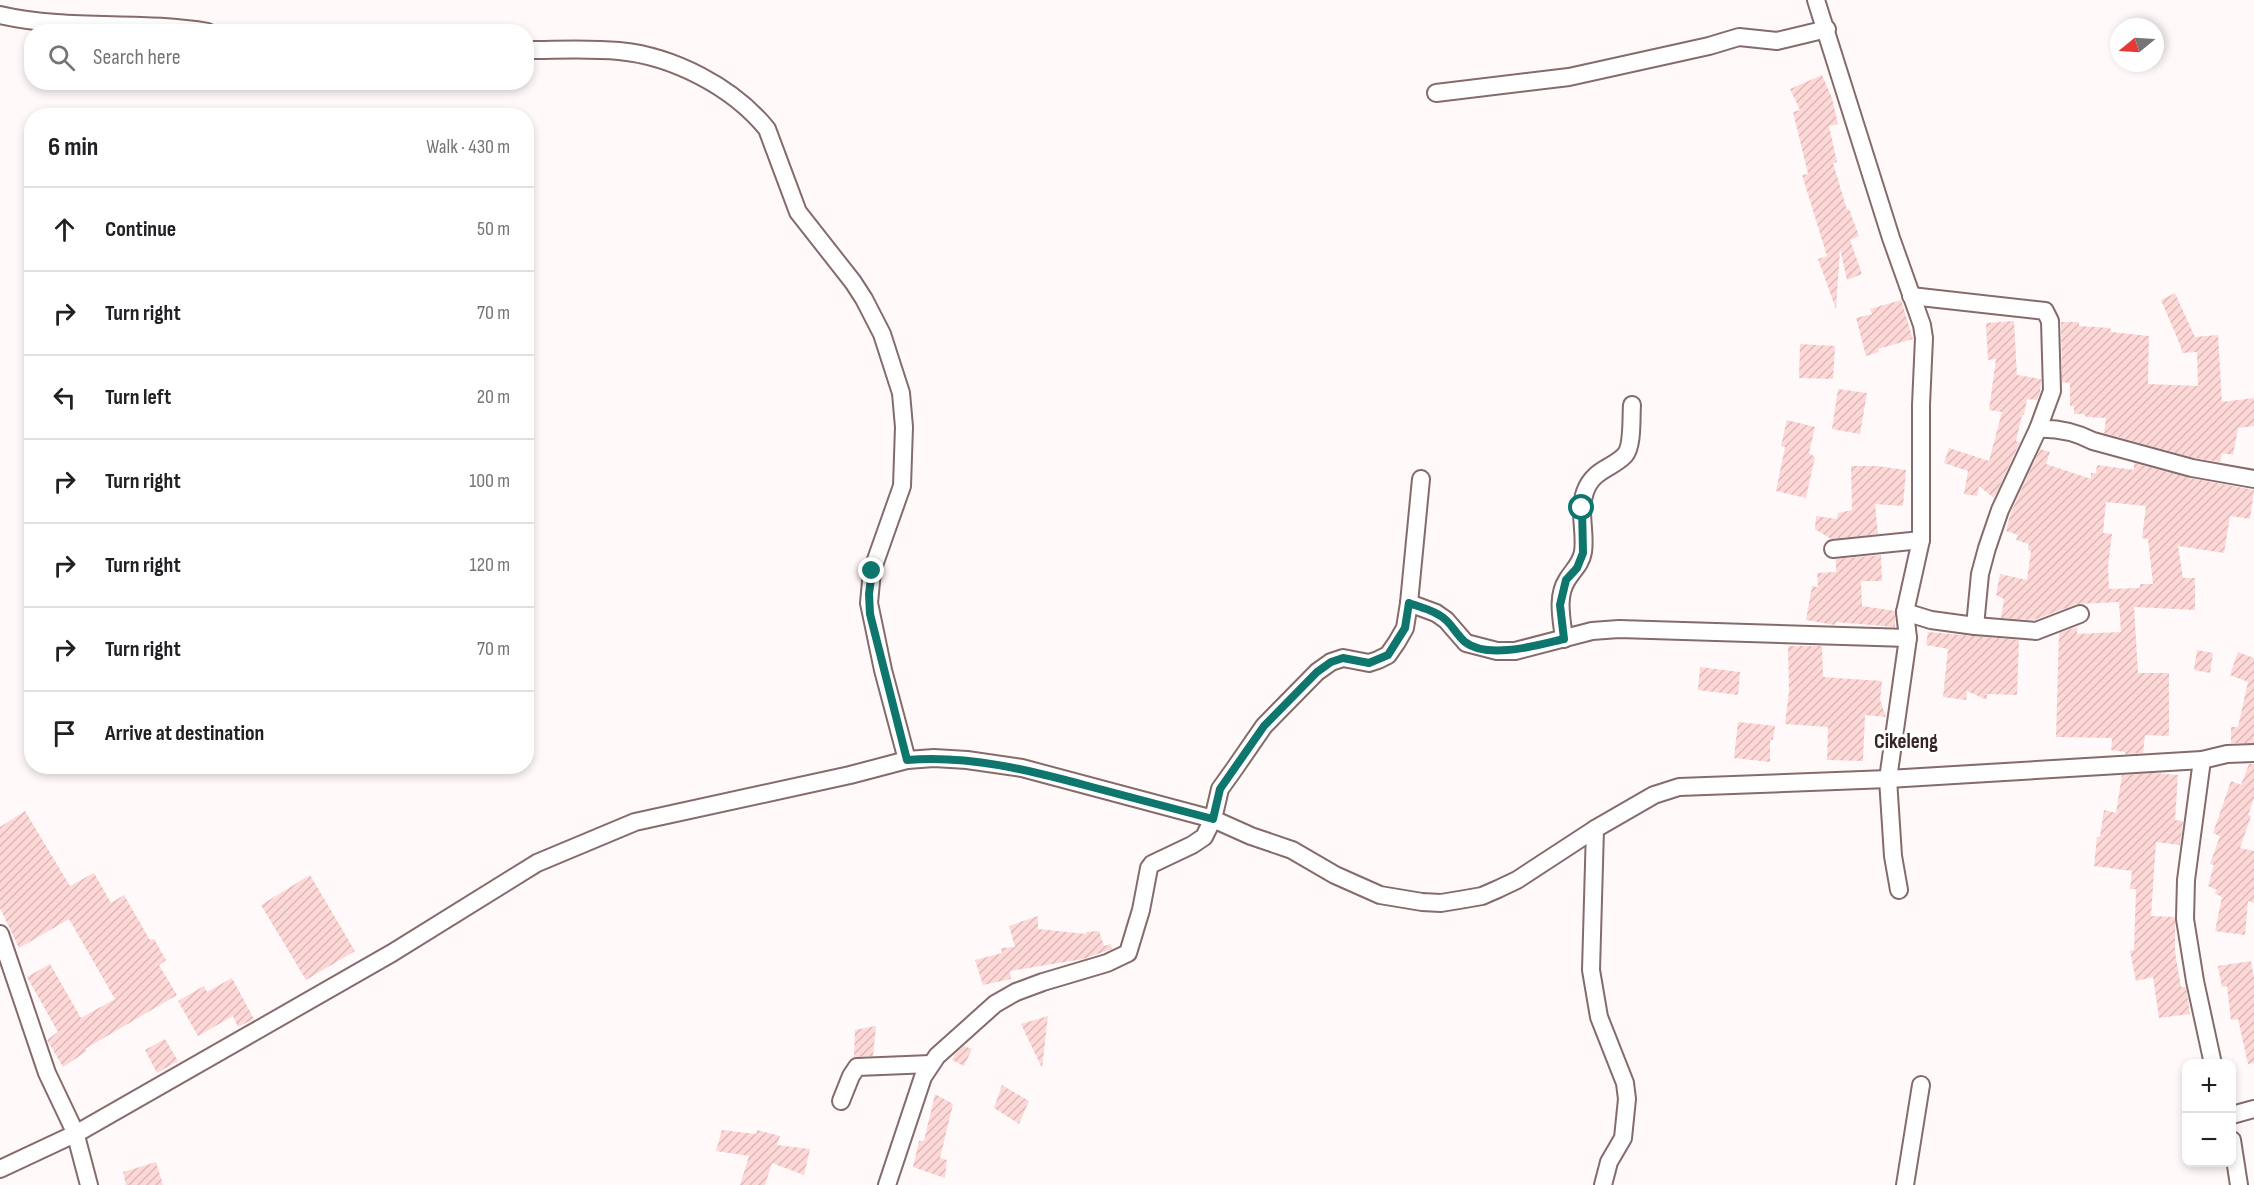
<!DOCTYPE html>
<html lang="en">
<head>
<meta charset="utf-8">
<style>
	body { margin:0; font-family:"Sofia Sans Condensed",sans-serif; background:#f2f2f2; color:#202124 }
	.controls { position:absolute; right:18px; bottom:18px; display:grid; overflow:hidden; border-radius:12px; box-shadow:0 3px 9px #0003 }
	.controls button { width:54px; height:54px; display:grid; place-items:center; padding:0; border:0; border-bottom:2px solid #e0e0e0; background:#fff; color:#202124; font:30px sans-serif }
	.compass { position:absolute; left:2110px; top:18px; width:54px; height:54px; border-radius:50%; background:#fff; box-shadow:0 3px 9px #0003; rotate:252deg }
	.stop { position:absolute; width:18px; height:18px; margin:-14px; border:4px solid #0f766e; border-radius:50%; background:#fff }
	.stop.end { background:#0f766e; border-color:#fff; box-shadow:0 2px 6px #0008 }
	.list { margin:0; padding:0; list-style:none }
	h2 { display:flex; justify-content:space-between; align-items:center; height:78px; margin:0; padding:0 24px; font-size:26px }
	h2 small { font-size:20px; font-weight:400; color:#757577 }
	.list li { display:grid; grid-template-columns:39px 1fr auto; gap:18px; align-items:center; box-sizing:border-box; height:84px; padding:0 24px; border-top:2px solid #e0e0e0 }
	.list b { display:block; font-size:22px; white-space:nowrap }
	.list em { font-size:20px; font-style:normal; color:#757577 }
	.icon { flex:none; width:33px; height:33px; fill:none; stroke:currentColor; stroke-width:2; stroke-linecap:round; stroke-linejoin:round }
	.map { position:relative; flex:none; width:2254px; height:1185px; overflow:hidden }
	.search { position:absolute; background:#fff; box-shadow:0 3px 9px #0003; left:24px; top:24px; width:510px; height:66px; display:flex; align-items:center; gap:15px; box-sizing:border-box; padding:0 21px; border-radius:24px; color:#757577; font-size:22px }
	.panel { position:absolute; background:#fff; box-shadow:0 3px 9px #0003; left:24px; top:108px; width:510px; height:666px; border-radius:24px }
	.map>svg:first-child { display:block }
	.building { fill:url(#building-hatch); fill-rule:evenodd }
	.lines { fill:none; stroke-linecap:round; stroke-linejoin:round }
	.street-casing { stroke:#856b6b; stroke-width:20 }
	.street { stroke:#fff; stroke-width:16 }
	.route { stroke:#0f766e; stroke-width:8 }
	.labels { text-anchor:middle; stroke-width:6; stroke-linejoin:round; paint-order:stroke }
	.quarter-label { font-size:21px; font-weight:bold; fill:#392424; stroke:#fff }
</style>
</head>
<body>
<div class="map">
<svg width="2254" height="1185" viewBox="0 0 2254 1185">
	<defs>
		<pattern id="building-hatch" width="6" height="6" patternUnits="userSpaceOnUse" patternTransform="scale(1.5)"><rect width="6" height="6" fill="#fed7d7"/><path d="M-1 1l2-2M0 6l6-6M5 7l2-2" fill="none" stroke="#dab9b9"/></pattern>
	</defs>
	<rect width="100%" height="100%" fill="#fff9f9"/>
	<g class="building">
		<polygon points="1822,75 1832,98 1838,124 1829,126 1837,162 1833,163 1847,210 1849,209 1859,236 1850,240 1862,274 1847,280 1840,249 1836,309 1818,259 1827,256 1802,175 1808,174 1793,112 1800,110 1790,89"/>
		<polygon points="2175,293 2195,337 2218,335 2222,402 2254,398 2254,426 2238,428 2233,455 2222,453 2220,462 2194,458 2104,433 2106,418 2086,417 2084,414 2074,414 2074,406 2070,406 2070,383 2062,382 2061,322 2079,322 2079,326 2110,328 2111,332 2149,336 2148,384 2198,386 2197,352 2182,353 2181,347 2161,300"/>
		<polygon points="1901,300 1913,339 1878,349 1879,352 1866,356 1856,318 1872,314 1870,309"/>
		<polygon points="2014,321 2017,375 2041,379 2040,393 2037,400 2027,399 2024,415 2022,415 2016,441 2020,442 1994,498 1979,486 1977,496 1964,494 1968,471 1944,463 1949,448 1989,461 2002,412 1989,410 1996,359 1988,360 1986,323"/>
		<polygon points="1800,344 1835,346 1833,379 1799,378"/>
		<polygon points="1838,389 1867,393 1860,434 1832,429"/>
		<polygon points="1787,420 1815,427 1809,453 1815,457 1806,498 1776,491 1785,447 1781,446"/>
		<path d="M2040,449l10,3 -4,12 45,15v-6h5l1,-8 37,5v-7l56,15 64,12 -4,29 -20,-3 -6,37 -46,-7 5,32h12v32l-61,-3 4,66h31v63l-24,-1 -2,18 -18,1v-2l-14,-2 1,-12 -56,-1 3,-104 18,-6v7l44,-2 -2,-30 -42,2 -43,16 -33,-2 3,-19 -8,-4 4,-21 27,6 4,-29 -3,-1 1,-6 -13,-4 2,-5 -12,-4 5,-19zM2106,502l40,4 -4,32 6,1 5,45h-13v4l-31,1 -1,-23 4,-32 -9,-1z"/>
		<polygon points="1851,466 1877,466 1906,470 1903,506 1875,504 1878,534 1831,539 1815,529 1816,516 1837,519 1838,513 1852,510"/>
		<polygon points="1881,555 1882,581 1861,581 1862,606 1895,611 1895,627 1836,622 1835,625 1806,620 1812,586 1818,587 1817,573 1836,572 1836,559"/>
		<polygon points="1928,632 2019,640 2017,695 1987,694 1987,700 1967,691 1966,700 1943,697 1948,649 1926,645"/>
		<polygon points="1788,646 1822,646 1823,677 1882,681 1880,700 1886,717 1865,715 1863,761 1827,760 1828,727 1785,724 1789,691"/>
		<polygon points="2197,650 2213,653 2210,673 2194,670"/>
		<polygon points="2238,652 2254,658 2254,743 2231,743 2231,727 2238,727 2248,682 2230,675"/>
		<polygon points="1700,667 1740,672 1738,695 1698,690"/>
		<polygon points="1738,722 1775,726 1773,740 1770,740 1770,762 1734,758"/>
		<polygon points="2249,764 2254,764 2254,798 2248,815 2251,816 2240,848 2254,851 2254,903 2248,901 2245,935 2215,931 2222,897 2214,893 2217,890 2208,886 2214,865 2210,864 2220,836 2213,833 2231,781 2241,785"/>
		<polygon points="2154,773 2178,775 2175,820 2183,821 2180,845 2156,842 2151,916 2175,917 2175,952 2181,987 2186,987 2190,1014 2159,1018 2153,977 2136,981 2130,951 2134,950 2136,889 2130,889 2132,871 2094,866 2097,837 2100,837 2104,810 2116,813 2122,775"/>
		<polygon points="25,811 70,886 94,873 111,903 124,895 150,940 154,939 166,960 159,965 177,995 85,1049 87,1051 63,1067 47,1040 58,1032 27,977 50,964 81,1018 115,999 69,919 19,948 0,908 0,827"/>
		<polygon points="310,875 355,951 306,980 261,905"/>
		<polygon points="1038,916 1038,929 1086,934 1086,932 1099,931 1104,946 1111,944 1112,949 1083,959 1010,971 1011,979 983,985 975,960 1002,953 1001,948 1015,947 1009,926"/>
		<polygon points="2251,961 2254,978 2254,1063 2248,1064 2238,1019 2231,1020 2227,986 2222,987 2218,966"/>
		<polygon points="232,978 254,1019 238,1027 233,1016 198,1036 178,1001 204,986 207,992"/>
		<polygon points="1048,1016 1042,1068 1021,1024"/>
		<polygon points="876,1026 873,1056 854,1057 855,1030"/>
		<polygon points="165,1039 178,1061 157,1073 145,1050"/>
		<polygon points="964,1046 972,1049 964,1066 952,1060 955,1054"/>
		<polygon points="1002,1085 1029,1101 1019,1124 994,1108"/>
		<polygon points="935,1094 953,1104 940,1158 947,1160 945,1178 913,1167 919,1141 924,1141"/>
		<polygon points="722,1130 756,1134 757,1130 780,1136 777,1145 810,1149 804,1175 772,1163 765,1185 740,1185 749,1156 716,1151"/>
		<polygon points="156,1162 163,1185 126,1185 123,1172"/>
	</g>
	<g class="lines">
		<defs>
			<g id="street">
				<polyline points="1816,0 1891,238 1922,325 1924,338 1921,405 1921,540 1905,612 1908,638 1888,779 1893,856 1899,890"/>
				<path d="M0,15c69,16 140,5 208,17"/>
				<path d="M526,50c31,0 63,-2 93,1 54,5 114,36 148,78l31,83 55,70 11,17 18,35 19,59 3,34 -2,59 -30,85 -3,32 14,67 24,90"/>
				<polyline points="1436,93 1569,77 1709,46 1739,37 1777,41 1827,29"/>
				<path d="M1911,296l134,15 5,10 2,70 -14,38c20,-1 37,3 55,12l99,27 62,11"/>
				<polyline points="1833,549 1921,540"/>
				<polyline points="1409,603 1436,613 1446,620 1466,643 1497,651 1515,651 1592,631 1619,629 1908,638"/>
				<polyline points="1905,612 1931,620 1975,626 2036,631 2080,614"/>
				<polyline points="1975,626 1980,574 1987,548 2000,510 2038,429"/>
				<path d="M1564,639c-2,-19 -8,-42 3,-59 6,-10 14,-16 16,-28 3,-20 -5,-40 2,-60 8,-23 27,-23 40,-37 8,-9 6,-38 7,-50"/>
				<polyline points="2202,760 2186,880 2185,919 2195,981 2213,1064"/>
				<polyline points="1595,829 1591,970 1599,1017 1625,1083 1627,1099 1623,1138 1609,1162 1603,1185"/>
				<polyline points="0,934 47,1073 75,1132 89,1185"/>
				<polyline points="841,1101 851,1076 857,1067 931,1064"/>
				<polyline points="2232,1115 2254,1109"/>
				<polyline points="2232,1140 2239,1185"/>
				<polyline points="0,1169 79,1132 247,1036 392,953 537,863 635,822 850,775 907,760 934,758 967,760 1022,768 1213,819 1251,836 1292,850 1335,875 1380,895 1422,902 1441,903 1465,899 1482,896 1498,889 1517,880 1595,829 1654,795 1679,787 1888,779 2202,760 2227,754 2254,753"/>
				<polyline points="887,1185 923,1077 937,1056 995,1004 1016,992 1043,982 1107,963 1128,953 1141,910 1149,868 1152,864 1192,845 1204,837 1213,819 1220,789 1235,768 1264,726 1317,672 1331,662 1343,658 1369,663 1378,660 1388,655 1397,642 1405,628 1409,603 1421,479"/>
				<polyline points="1905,1185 1921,1085"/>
			</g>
		</defs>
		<use href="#street" class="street-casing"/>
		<use href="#street" class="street"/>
	</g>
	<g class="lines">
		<path class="route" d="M872,571l-3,23 1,20 37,146c63,-5 121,10 181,26 42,11 84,22 125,33l7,-30 44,-63 53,-54 14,-10 12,-4 26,5 19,-8 17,-27 4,-25c13,5 28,8 38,18 6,6 11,15 18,21 23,18 73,3 99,-3l-4,-34 6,-25 11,-12 6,-15 -1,-45"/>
	</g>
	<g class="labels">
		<g class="quarter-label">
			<text x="1906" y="748">Cikeleng</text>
		</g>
	</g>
</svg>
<div class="controls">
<button>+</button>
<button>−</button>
</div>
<svg class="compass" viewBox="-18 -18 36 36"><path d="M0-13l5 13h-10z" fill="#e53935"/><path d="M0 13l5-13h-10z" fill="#757577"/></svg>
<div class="stop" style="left:1582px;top:508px"></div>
<div class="stop end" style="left:872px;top:571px"></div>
<div class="search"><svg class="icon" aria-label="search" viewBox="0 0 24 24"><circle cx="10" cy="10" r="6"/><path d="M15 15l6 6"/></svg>Search here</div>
<section class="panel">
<h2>6 min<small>Walk · 430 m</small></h2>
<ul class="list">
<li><svg class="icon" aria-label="ahead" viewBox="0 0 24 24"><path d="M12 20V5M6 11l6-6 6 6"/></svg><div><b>Continue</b></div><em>50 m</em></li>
<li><svg class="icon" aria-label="right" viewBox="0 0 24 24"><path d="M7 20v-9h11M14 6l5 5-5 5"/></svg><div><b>Turn right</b></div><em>70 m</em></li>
<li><svg class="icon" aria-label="left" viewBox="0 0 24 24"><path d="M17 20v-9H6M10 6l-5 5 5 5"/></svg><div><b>Turn left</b></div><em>20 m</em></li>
<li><svg class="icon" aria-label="right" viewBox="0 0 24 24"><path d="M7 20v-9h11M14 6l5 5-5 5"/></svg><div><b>Turn right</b></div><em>100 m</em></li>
<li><svg class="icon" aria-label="right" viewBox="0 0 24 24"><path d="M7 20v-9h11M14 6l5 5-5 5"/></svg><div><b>Turn right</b></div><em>120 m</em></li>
<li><svg class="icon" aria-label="right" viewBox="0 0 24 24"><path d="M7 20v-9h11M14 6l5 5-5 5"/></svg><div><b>Turn right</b></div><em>70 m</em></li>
<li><svg class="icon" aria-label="arrive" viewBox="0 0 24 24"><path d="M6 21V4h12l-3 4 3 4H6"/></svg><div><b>Arrive at destination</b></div></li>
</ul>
</section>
</div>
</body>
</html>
